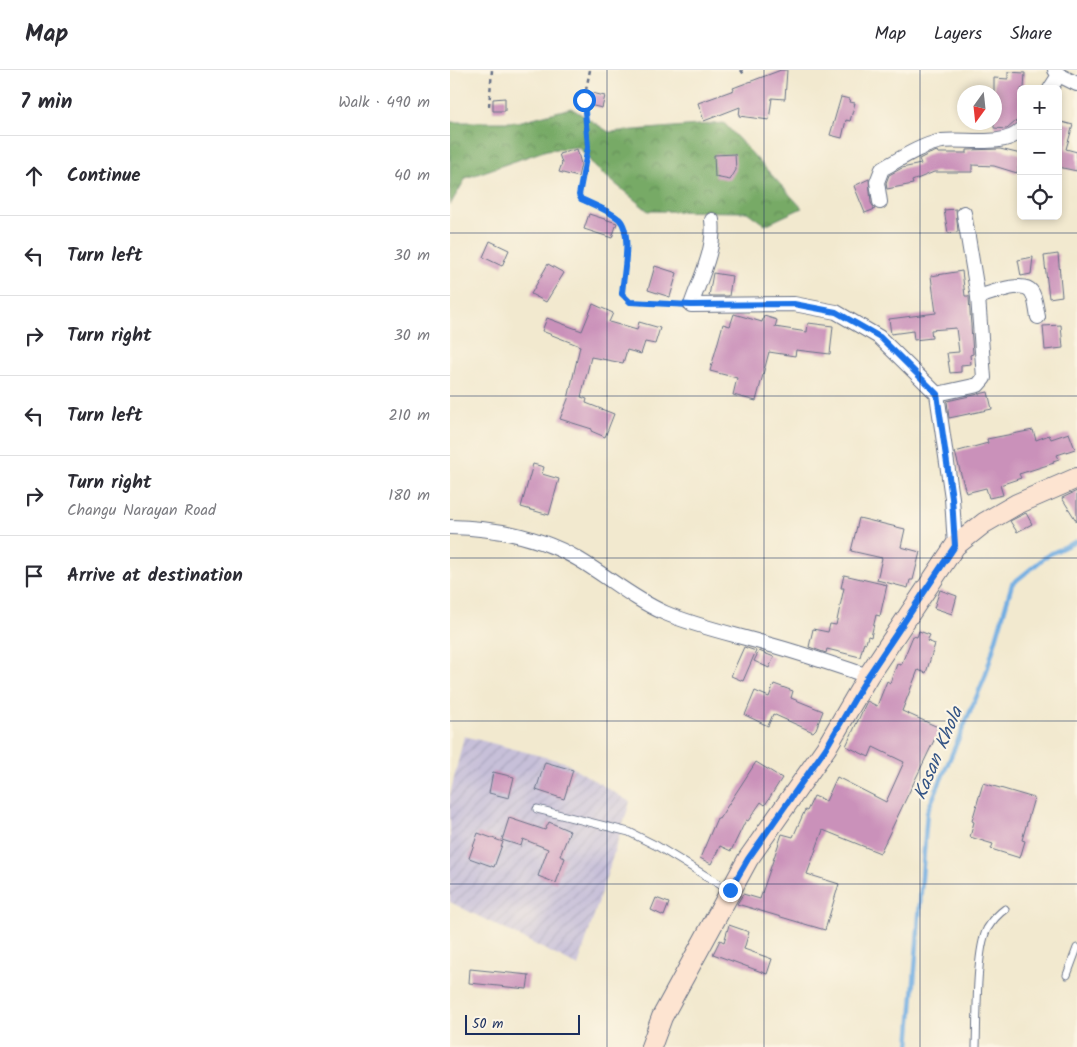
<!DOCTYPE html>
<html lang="en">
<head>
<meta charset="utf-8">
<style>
	body { margin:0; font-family:Kalam,sans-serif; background:#f2f2f3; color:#2b2b33 }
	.controls { position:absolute; right:15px; top:15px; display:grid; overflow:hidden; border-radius:8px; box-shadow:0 2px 8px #0003 }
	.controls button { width:45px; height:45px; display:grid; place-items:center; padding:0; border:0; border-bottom:1px solid #e1e1e2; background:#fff; color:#2b2b33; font:25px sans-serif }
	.compass { position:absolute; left:507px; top:15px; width:45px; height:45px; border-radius:50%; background:#fff; box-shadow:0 2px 8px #0003; rotate:195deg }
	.scale { position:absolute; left:15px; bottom:12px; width:115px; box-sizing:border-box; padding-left:5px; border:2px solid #1b2f5e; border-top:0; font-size:14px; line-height:18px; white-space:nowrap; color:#1b2f5e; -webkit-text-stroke:4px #fcf5e5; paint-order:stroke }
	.stop { position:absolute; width:15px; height:15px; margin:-11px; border:4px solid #1a73e8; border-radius:50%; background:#fff }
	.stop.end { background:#1a73e8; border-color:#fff; box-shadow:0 1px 5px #0008 }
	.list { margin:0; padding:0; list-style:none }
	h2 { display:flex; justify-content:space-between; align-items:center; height:65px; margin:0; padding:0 20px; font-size:21px }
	h2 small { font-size:16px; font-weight:400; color:#7c7c81 }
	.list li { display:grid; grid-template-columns:32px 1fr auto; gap:15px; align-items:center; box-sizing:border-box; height:80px; padding:0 20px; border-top:1px solid #e1e1e2 }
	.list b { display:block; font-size:19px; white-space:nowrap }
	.list p { margin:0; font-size:16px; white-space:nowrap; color:#7c7c81 }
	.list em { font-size:16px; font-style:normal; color:#7c7c81 }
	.icon { flex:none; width:28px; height:28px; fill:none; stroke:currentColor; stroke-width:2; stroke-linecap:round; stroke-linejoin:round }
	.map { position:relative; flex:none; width:627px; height:977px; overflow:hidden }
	header { display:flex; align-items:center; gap:30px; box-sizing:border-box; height:70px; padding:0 25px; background:#fff; border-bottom:1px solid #e1e1e2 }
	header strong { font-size:24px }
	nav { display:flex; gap:28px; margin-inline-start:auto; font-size:18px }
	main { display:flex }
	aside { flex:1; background:#fff }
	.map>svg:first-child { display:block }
	.industrial { fill:url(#industrial-furrows) }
	.forest { fill:url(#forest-crowns); stroke:#496c62 }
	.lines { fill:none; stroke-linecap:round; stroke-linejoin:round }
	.stream { stroke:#71ade2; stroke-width:4.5 }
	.building { fill:#ca91ba }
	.service-casing { stroke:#667086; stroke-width:9 }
	.minor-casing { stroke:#667086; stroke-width:16 }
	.secondary-casing { stroke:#667086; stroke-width:22 }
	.path { stroke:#667086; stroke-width:2.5; stroke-dasharray:4 4; stroke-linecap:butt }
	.service { stroke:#fff; stroke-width:7 }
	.minor { stroke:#fff; stroke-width:14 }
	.secondary { stroke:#fde4d1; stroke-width:20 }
	.route { stroke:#1a73e8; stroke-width:6 }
	.grid { fill:none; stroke:#1b2f5e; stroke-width:1; stroke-opacity:0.55 }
	.labels { text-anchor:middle; stroke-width:4.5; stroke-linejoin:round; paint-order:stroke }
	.water-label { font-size:19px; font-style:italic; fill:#355586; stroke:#fcf5e5 }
</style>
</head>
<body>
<header>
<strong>Map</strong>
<nav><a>Map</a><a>Layers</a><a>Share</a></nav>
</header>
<main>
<aside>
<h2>7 min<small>Walk · 490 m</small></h2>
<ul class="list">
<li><svg class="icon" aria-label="ahead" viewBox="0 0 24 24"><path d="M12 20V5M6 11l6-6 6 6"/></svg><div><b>Continue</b></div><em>40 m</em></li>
<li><svg class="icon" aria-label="left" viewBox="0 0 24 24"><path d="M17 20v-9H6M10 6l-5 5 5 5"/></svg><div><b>Turn left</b></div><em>30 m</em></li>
<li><svg class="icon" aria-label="right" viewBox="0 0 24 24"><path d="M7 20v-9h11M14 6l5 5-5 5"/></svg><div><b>Turn right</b></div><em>30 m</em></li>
<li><svg class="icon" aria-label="left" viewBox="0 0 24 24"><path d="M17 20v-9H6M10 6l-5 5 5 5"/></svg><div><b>Turn left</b></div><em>210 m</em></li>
<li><svg class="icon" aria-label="right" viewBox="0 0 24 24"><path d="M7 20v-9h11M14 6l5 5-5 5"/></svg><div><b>Turn right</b><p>Changu Narayan Road</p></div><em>180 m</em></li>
<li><svg class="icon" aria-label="arrive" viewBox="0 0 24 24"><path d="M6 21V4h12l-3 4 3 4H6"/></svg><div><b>Arrive at destination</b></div></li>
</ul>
</aside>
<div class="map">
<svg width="627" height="977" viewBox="0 0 627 977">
	<defs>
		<pattern id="industrial-furrows" width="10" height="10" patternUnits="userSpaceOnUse" patternTransform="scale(1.25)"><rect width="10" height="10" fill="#c7c0d9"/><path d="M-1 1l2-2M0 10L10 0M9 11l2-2" fill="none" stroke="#aaa5bd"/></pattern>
		<pattern id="forest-crowns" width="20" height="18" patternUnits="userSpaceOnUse" patternTransform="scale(1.25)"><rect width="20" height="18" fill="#7a6"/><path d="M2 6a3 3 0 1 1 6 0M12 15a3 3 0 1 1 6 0" fill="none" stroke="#618b57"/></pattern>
	</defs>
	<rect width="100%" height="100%" fill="#fcf5e5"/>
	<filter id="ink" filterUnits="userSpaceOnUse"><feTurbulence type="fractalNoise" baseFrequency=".02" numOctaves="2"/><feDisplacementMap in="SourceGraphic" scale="10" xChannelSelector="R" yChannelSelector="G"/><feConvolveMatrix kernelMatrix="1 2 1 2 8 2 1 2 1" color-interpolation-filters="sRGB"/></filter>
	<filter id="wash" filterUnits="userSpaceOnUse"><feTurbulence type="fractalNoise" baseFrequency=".0096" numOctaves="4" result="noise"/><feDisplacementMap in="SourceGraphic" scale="20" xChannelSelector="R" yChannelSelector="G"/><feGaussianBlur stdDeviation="1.12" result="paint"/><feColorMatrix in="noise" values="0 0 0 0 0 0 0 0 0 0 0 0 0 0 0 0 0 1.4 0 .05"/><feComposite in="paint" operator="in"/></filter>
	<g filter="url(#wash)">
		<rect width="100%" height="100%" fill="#f2e9cf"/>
		<polygon class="industrial" points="14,666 114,692 180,732 128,896 0,832 0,725"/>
		<polygon class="forest" points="121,38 159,62 274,53 352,138 315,155 297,142 198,141 145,97 129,77 97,80 16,108 0,135 0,52 68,52"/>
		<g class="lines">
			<polyline class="stream" points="459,977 477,742 535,607 562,514 598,485 627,471"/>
		</g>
		<g id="blocks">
			<g class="building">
				<polygon points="331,0 337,0 335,29 322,28 319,50 289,46 290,37 254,51 248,33 284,20 283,18"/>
				<polygon points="558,2 575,3 574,19 571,19 571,51 566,51 557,59 544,58 544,8 558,9"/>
				<polygon points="142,23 155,26 152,38 139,35"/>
				<polygon points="391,27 400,29 399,32 405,33 400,51 396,50 392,68 380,65"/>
				<polygon points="55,28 55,41 43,41 43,29"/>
				<polygon points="608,51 623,55 616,79 627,82 627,101 608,97"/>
				<polygon points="127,79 131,94 128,107 109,102 112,93 109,84"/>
				<polygon points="550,79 571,84 567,103 544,96 522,95 522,102 484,102 462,111 463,114 437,119 436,113 439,105 452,98 471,94 469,89 479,84 487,81 488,83 517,83 517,80"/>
				<polygon points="285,84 286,100 280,110 265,107 264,85"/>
				<polygon points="419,109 421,133 425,139 415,143 404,116"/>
				<polygon points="506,139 508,162 498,163 494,140"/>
				<polygon points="139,144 167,153 162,168 134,159"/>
				<polygon points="40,171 59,180 52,196 33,187"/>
				<polygon points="608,184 612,226 599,228 594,186"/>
				<polygon points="583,187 581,204 571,206 568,190"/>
				<polygon points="98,194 114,203 96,232 81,224"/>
				<polygon points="205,196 227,203 220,227 198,220"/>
				<polygon points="512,201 515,226 519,226 519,228 523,284 520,285 521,294 511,295 511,302 500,303 497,283 509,282 506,258 481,260 482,268 464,270 463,261 441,264 439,249 486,243 481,206"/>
				<polygon points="263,203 282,206 279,226 259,226"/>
				<polygon points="143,234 163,243 159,252 187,260 189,252 210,258 205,274 195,272 191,284 177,280 173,293 141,287 131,327 137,329 136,333 164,344 155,367 141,361 142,359 110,349 118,329 130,276 92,261 97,248 132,261"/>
				<polygon points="284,244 312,252 314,246 327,250 325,257 357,262 358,253 383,256 380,284 346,280 345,286 319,282 306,331 283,325 287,308 260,301 273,254 280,256"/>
				<polygon points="611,255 613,278 595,280 593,256"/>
				<polygon points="538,322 542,339 499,348 497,331"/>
				<polygon points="583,360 586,370 599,365 601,369 619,363 625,379 607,385 609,389 603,391 604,393 569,404 571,408 550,415 553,425 539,428 536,418 516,423 505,382 538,373 537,369"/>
				<polygon points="83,394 94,397 92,404 109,409 99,445 71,437"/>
				<polygon points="627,421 627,452 612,428"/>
				<polygon points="576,443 582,454 567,462 560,451"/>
				<polygon points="409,448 455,459 451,477 470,482 463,510 460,510 458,518 427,510 432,488 401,481"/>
				<polygon points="394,505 437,515 430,546 426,545 421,567 418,566 416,573 414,572 410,587 377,579 376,583 359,577 363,559 378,562 380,554 386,555 394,518 391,518"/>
				<polygon points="490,520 507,526 502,544 484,538"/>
				<polygon points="469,561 480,565 477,571 485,574 476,603 468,600 452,641 490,658 430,783 373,760 357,804 389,814 375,860 287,834 293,824 310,829 332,764 343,767 355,740 357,741 364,726 376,731 387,707 436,732 454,692 423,677 419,687 396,676 417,631 427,636 437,611 440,613 447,594 451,595 463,566 467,567"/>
				<polygon points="294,577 306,581 293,611 281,606"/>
				<polygon points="309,581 324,587 319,598 304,591"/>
				<polygon points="324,614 343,621 341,628 373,641 366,659 363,662 323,644 318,656 295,645 305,621 319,627"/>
				<polygon points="95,692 123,700 114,729 86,720"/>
				<polygon points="306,692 332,708 315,735 311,732 298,751 296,750 281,781 270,776 261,794 250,788 267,748 269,749"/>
				<polygon points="43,702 64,707 59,728 39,723"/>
				<polygon points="533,713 584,728 572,770 575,771 570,788 541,779 543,774 520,767 524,752 522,751"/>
				<polygon points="59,748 95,760 99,752 120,761 110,786 115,788 106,813 88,806 98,779 73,769 71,776 52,770"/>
				<polygon points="28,763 53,772 44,797 19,788"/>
				<polygon points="206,828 219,833 214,846 201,840"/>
				<polygon points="279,855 299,862 294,879 322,889 317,904 263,884 270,870 274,872"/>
				<polygon points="20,899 79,905 77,919 19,913"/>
			</g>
		</g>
	</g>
	<g filter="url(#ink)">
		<use href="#blocks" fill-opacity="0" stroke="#667086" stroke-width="1"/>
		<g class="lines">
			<defs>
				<g id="service">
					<polyline points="87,739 179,762 207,776 279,820"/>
					<polyline points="617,905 627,878"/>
					<path d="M526,977c1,-27 0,-97 11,-118 5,-8 11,-15 18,-20"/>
				</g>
				<g id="minor">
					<polyline points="605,0 609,5 627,14"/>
					<polyline points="600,19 609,5"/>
					<path d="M430,132l-3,-20 5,-13c18,-10 39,-24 60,-28 21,-3 63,7 79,-11"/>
					<path d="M262,150c4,28 -12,59 -21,85l103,-1 42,8 43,25 58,57 15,104 3,48"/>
					<path d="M528,227c11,-3 45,-17 53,-6 5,6 5,18 7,26"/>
					<polyline points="487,324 528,315 534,308 528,227 514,143"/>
					<path d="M0,457c44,1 89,9 128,32 29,17 55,40 87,54 33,14 68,21 102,31 34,9 68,21 101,32"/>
				</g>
				<polyline id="secondary" points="201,977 212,947 298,789 376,678 418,606 505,476 534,453 567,434 627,408"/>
			</defs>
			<use href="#service" class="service-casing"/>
			<use href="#minor" class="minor-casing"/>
			<use href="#secondary" class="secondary-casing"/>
			<g class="path">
				<path d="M140,0l-6,30 4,47 -9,48 2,4c13,6 28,11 38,20 14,13 4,57 2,75l8,8 48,2"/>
				<polyline points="291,0 295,6"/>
				<polyline points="39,36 42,0"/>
			</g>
			<use href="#service" class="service"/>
			<use href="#minor" class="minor"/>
			<use href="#secondary" class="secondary"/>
		</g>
	</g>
	<g class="lines" filter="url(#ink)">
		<path class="route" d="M134,30l4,47 -9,48 2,4c13,6 27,11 38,20 14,13 4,57 3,75l8,8 61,3 103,-1 42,8 44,25 57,57 15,104 3,48 -87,130 -42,72 -78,111 -18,31"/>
	</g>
	<path class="grid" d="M157,0v977M314,0v977M470,0v977M0,163h627M0,326h627M0,488h627M0,651h627M0,814h627"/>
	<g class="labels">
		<g class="water-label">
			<text transform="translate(487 683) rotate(-67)" y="7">Kasan Khola</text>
		</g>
	</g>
</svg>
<div class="controls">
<button>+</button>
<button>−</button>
<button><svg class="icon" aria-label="locate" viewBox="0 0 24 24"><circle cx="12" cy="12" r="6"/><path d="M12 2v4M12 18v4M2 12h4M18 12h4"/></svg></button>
</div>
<svg class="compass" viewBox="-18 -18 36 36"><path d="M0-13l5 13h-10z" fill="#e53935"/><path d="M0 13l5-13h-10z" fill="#7c7c81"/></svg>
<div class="scale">50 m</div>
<div class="stop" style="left:134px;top:30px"></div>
<div class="stop end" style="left:280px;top:820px"></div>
</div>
</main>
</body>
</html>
